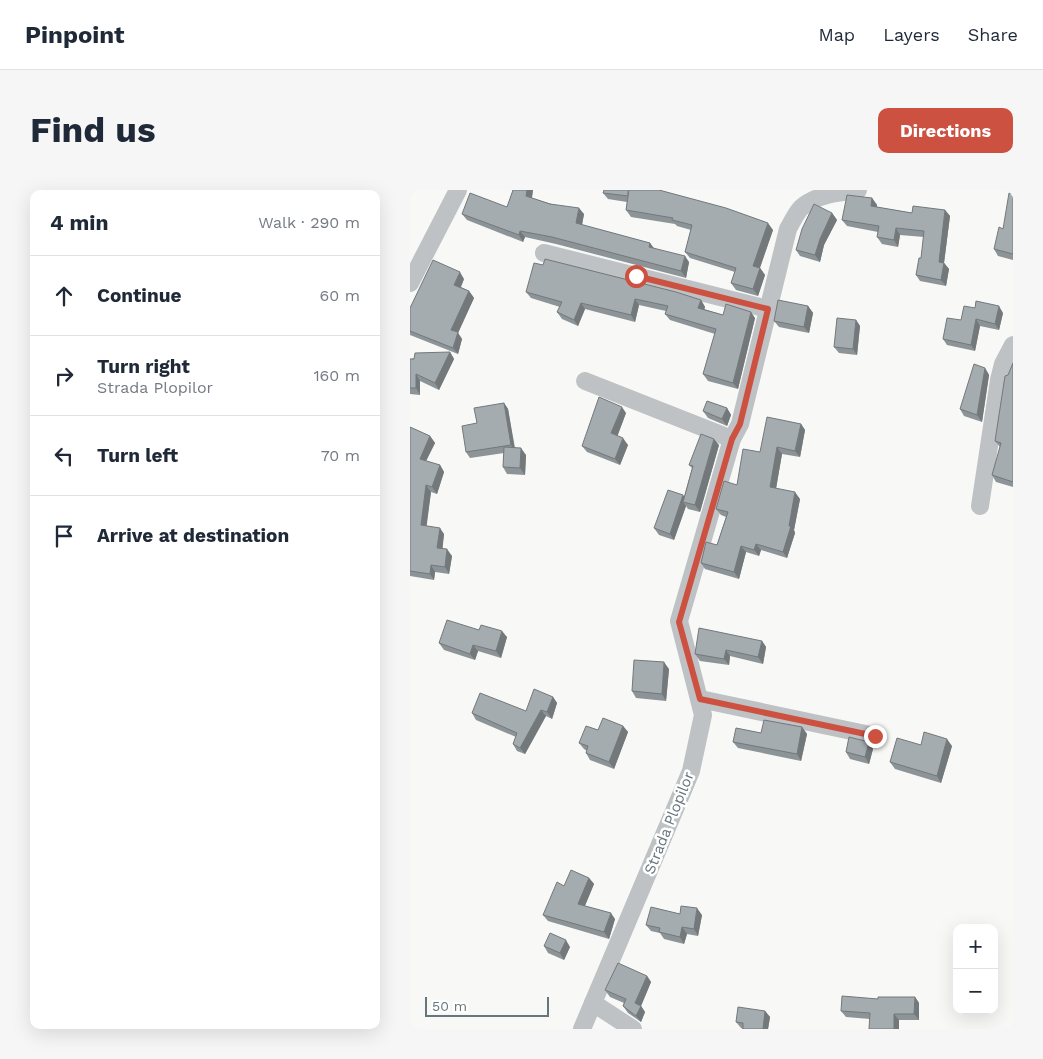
<!DOCTYPE html>
<html lang="en">
<head>
<meta charset="utf-8">
<style>
	body { margin:0; font-family:"Work Sans",sans-serif; background:#f6f6f7; color:#1f2937 }
	.controls { position:absolute; right:15px; bottom:15px; display:grid; overflow:hidden; border-radius:10px; box-shadow:0 5px 20px #0002 }
	.controls button { width:45px; height:45px; display:grid; place-items:center; padding:0; border:0; border-bottom:1px solid #e0e1e3; background:#fff; color:#1f2937; font:25px sans-serif }
	.scale { position:absolute; left:15px; bottom:12px; width:124px; box-sizing:border-box; padding-left:5px; border:2px solid #66767d; border-top:0; font-size:14px; line-height:18px; white-space:nowrap; color:#66767d; -webkit-text-stroke:4px #fff; paint-order:stroke }
	.stop { position:absolute; width:15px; height:15px; margin:-11px; border:4px solid #cd5141; border-radius:50%; background:#fff }
	.stop.end { background:#cd5141; border-color:#fff; box-shadow:0 1px 5px #0008 }
	.list { margin:0; padding:0; list-style:none }
	h2 { display:flex; justify-content:space-between; align-items:center; height:65px; margin:0; padding:0 20px; font-size:21px }
	h2 small { font-size:16px; font-weight:400; color:#747a83 }
	.list li { display:grid; grid-template-columns:32px 1fr auto; gap:15px; align-items:center; box-sizing:border-box; height:80px; padding:0 20px; border-top:1px solid #e0e1e3 }
	.list b { display:block; font-size:19px; white-space:nowrap }
	.list p { margin:0; font-size:16px; white-space:nowrap; color:#747a83 }
	.list em { font-size:16px; font-style:normal; color:#747a83 }
	.icon { flex:none; width:28px; height:28px; fill:none; stroke:currentColor; stroke-width:2; stroke-linecap:round; stroke-linejoin:round }
	.map { position:relative; flex:none; width:603px; height:839px; overflow:hidden; border-radius:10px }
	header { display:flex; align-items:center; gap:30px; box-sizing:border-box; height:70px; padding:0 25px; background:#fff; border-bottom:1px solid #e0e1e3 }
	header strong { font-size:24px }
	nav { display:flex; gap:28px; margin-inline-start:auto; font-size:18px }
	.intro { display:flex; align-items:center; justify-content:space-between; box-sizing:border-box; height:120px; padding:0 30px }
	h1 { margin:0; font-size:35px }
	.button { padding:12px 22px; border-radius:10px; background:#cd5141; color:#fff; font-size:18px; font-weight:700 }
	main { display:flex; gap:30px; padding:0 30px }
	aside { flex:1; background:#fff; border-radius:10px; box-shadow:0 5px 20px #0002 }
	.map>svg:first-child { display:block }
	.lines { fill:none; stroke-linecap:round; stroke-linejoin:round }
	.minor { stroke:#bec2c5; stroke-width:18 }
	.wall { fill:#8d9497 }
	.shaded-wall { fill:#73787b }
	.building { fill:#a4acb0; stroke:#73787b }
	.route { stroke:#cd5141; stroke-width:6 }
	.labels { text-anchor:middle; stroke-width:5; stroke-linejoin:round; paint-order:stroke }
	.street-label { font-size:15px; fill:#66767d; stroke:#fff }
</style>
</head>
<body>
<header>
<strong>Pinpoint</strong>
<nav><a>Map</a><a>Layers</a><a>Share</a></nav>
</header>
<div class="intro"><h1>Find us</h1><a class="button">Directions</a></div>
<main>
<aside>
<h2>4 min<small>Walk · 290 m</small></h2>
<ul class="list">
<li><svg class="icon" aria-label="ahead" viewBox="0 0 24 24"><path d="M12 20V5M6 11l6-6 6 6"/></svg><div><b>Continue</b></div><em>60 m</em></li>
<li><svg class="icon" aria-label="right" viewBox="0 0 24 24"><path d="M7 20v-9h11M14 6l5 5-5 5"/></svg><div><b>Turn right</b><p>Strada Plopilor</p></div><em>160 m</em></li>
<li><svg class="icon" aria-label="left" viewBox="0 0 24 24"><path d="M17 20v-9H6M10 6l-5 5 5 5"/></svg><div><b>Turn left</b></div><em>70 m</em></li>
<li><svg class="icon" aria-label="arrive" viewBox="0 0 24 24"><path d="M6 21V4h12l-3 4 3 4H6"/></svg><div><b>Arrive at destination</b></div></li>
</ul>
</aside>
<div class="map">
<svg width="603" height="839" viewBox="0 0 603 839">
	<rect width="100%" height="100%" fill="#f8f8f6"/>
	<g class="lines">
		<g class="minor">
			<polyline points="134,63 358,119"/>
			<polyline points="0,93 48,0"/>
			<polyline points="175,191 322,249"/>
			<polyline points="570,316 589,190 593,174 603,155"/>
			<polyline points="290,509 465,546"/>
			<polyline points="183,813 223,839"/>
			<path d="M172,839l109,-258 12,-56 -24,-94 53,-182 8,-15 48,-195c4,-7 8,-16 13,-21 14,-13 38,-16 57,-18"/>
		</g>
	</g>
	<g class="wall">
		<polygon points="103,0 123,0 122,8 174,24 172,35 240,53 244,58 279,72 276,88 146,54 115,47 113,52 57,30 52,24 97,17"/>
		<polygon points="194,0 363,40 350,78 355,85 348,106 326,100 321,93 325,82 280,68 275,62 281,40 267,36 265,34 221,27 216,20 217,12 198,9 193,3"/>
		<polygon points="603,4 603,70 588,66 584,59 593,39"/>
		<polygon points="462,8 467,15 467,17 502,23 535,20 540,26 534,73 539,79 536,96 510,91 506,85 511,68 514,47 490,45 488,57 472,54 467,47 468,42 437,36 432,30"/>
		<polygon points="422,23 427,30 414,55 410,72 390,66 386,60"/>
		<polygon points="54,89 51,97 59,101 64,108 48,143 52,149 48,164 0,145 0,118"/>
		<polygon points="116,102 291,110 295,117 294,119 313,125 345,128 328,199 298,191 293,184 305,144 260,130 255,124 256,121 229,115 225,132 175,119 168,136 152,129 147,122 150,117 121,108"/>
		<polygon points="398,116 403,123 399,143 369,137 364,131"/>
		<polygon points="565,118 593,123 589,140 570,136 565,161 537,155 533,149 551,130"/>
		<polygon points="446,130 450,136 447,165 429,163 424,157"/>
		<polygon points="40,162 44,169 29,200 10,191 10,205 0,204 0,169"/>
		<polygon points="603,173 603,297 586,292 582,285 590,257 585,251"/>
		<polygon points="575,178 579,185 572,232 554,226 550,219"/>
		<polygon points="94,213 98,219 105,258 116,265 115,285 97,284 93,277 94,263 60,268 56,262 67,233"/>
		<polygon points="317,218 321,225 317,236 298,228 293,221"/>
		<polygon points="216,223 207,246 218,255 210,275 177,262 172,256"/>
		<polygon points="391,234 395,240 390,267 372,264 366,299 390,309 384,340 385,343 377,368 351,360 349,366 336,362 329,389 295,379 291,373 307,355 316,327 311,325 306,319 327,295"/>
		<polygon points="0,237 20,246 25,253 16,271 30,275 34,282 27,304 21,302 16,336 34,344 32,359 42,366 39,384 25,382 24,390 0,386"/>
		<polygon points="309,255 290,322 278,319 276,316 264,350 249,345 244,338 274,307 282,278 279,275"/>
		<polygon points="69,440 97,447 91,468 68,461 65,470 34,460 29,453"/>
		<polygon points="352,451 356,457 353,474 320,466 319,475 290,471 285,464"/>
		<polygon points="259,479 256,511 226,508 222,501"/>
		<polygon points="143,507 147,513 142,529 136,526 115,564 107,561 103,554 106,547 66,530 62,523 116,521"/>
		<polygon points="213,536 218,542 204,579 180,570 176,563 177,561 174,559 169,553 188,540"/>
		<polygon points="392,537 397,544 391,571 328,558 323,552"/>
		<polygon points="459,552 463,559 459,574 440,569 436,562"/>
		<polygon points="511,555 542,556 531,593 485,579 480,572"/>
		<polygon points="179,688 184,694 175,716 205,729 199,749 138,731 133,725"/>
		<polygon points="270,724 292,725 288,746 277,744 274,754 254,749 250,743 241,741 236,735"/>
		<polygon points="134,756 160,757 154,770 138,763"/>
		<polygon points="237,786 241,792 231,816 235,822 231,832 218,823 213,816 214,813 200,807 195,800"/>
		<polygon points="505,807 509,813 509,830 489,830 489,839 459,839 460,829 436,827 431,821 468,809"/>
		<polygon points="355,821 360,827 358,839 333,839 331,838 326,832"/>
	</g>
	<g class="shaded-wall">
		<polygon points="117,0 123,0 121,13 116,6"/>
		<polygon points="462,8 467,15 466,22 461,16"/>
		<polygon points="169,18 174,24 171,40 166,33"/>
		<polygon points="535,20 540,26 534,73 539,79 536,96 531,90 529,72"/>
		<polygon points="422,23 427,30 414,55 410,72 405,65 410,49"/>
		<polygon points="358,33 363,40 348,83 343,76"/>
		<polygon points="486,38 490,45 488,57 484,50"/>
		<polygon points="110,41 115,47 113,52 109,45"/>
		<polygon points="240,53 244,59 239,57"/>
		<polygon points="275,66 279,72 276,88 271,81"/>
		<polygon points="350,78 355,85 348,106 343,99"/>
		<polygon points="50,82 54,89 49,101 44,95"/>
		<polygon points="59,101 64,108 48,143 52,149 48,164 43,158 41,140"/>
		<polygon points="225,109 229,115 225,132 221,125"/>
		<polygon points="291,110 295,117 293,124 288,118"/>
		<polygon points="171,113 175,119 168,136 164,130"/>
		<polygon points="398,116 403,123 399,143 394,137"/>
		<polygon points="589,116 593,123 589,140 585,134"/>
		<polygon points="341,122 345,128 328,199 323,193"/>
		<polygon points="566,129 570,136 565,161 561,155"/>
		<polygon points="446,130 450,136 447,165 443,159"/>
		<polygon points="40,162 44,169 29,200 25,193"/>
		<polygon points="575,178 579,185 572,232 567,225"/>
		<polygon points="6,184 10,191 10,205 6,198"/>
		<polygon points="94,213 98,219 105,261 101,255"/>
		<polygon points="212,217 216,223 206,250 201,243"/>
		<polygon points="317,218 321,225 317,236 312,229"/>
		<polygon points="391,234 395,240 390,267 385,261"/>
		<polygon points="20,246 25,253 14,275 10,269"/>
		<polygon points="213,248 218,255 210,275 205,269"/>
		<polygon points="304,249 309,255 290,322 285,315"/>
		<polygon points="367,257 372,264 365,304 360,297"/>
		<polygon points="111,258 116,265 115,285 110,278"/>
		<polygon points="30,275 34,282 27,304 22,297"/>
		<polygon points="16,295 21,302 16,341 11,335"/>
		<polygon points="385,302 390,309 384,340 385,343 377,368 373,362"/>
		<polygon points="273,305 278,311 273,312 276,316 264,350 260,344"/>
		<polygon points="30,338 34,344 32,364 27,358"/>
		<polygon points="346,354 351,360 349,366 344,360"/>
		<polygon points="331,356 336,362 329,389 324,382"/>
		<polygon points="37,359 42,366 39,384 35,377"/>
		<polygon points="21,375 25,382 24,390 20,384"/>
		<polygon points="92,441 97,447 91,468 86,461"/>
		<polygon points="352,451 356,457 353,474 348,467"/>
		<polygon points="63,455 68,461 65,470 60,464"/>
		<polygon points="316,460 320,466 319,475 314,469"/>
		<polygon points="254,472 259,479 256,511 252,504"/>
		<polygon points="143,507 147,513 142,529 137,522"/>
		<polygon points="131,520 136,526 115,564 110,558"/>
		<polygon points="213,536 218,542 204,579 199,572"/>
		<polygon points="392,537 397,544 391,571 387,564"/>
		<polygon points="537,549 542,556 531,593 527,586"/>
		<polygon points="459,552 463,559 459,574 455,567"/>
		<polygon points="179,688 184,694 173,720 168,714"/>
		<polygon points="287,718 292,725 288,746 284,739"/>
		<polygon points="201,723 205,729 199,749 194,742"/>
		<polygon points="272,737 277,744 274,754 270,747"/>
		<polygon points="156,750 160,757 154,770 150,763"/>
		<polygon points="237,786 241,792 231,816 235,822 231,832 226,826 225,813"/>
		<polygon points="505,807 509,813 509,830 504,824"/>
		<polygon points="355,821 360,827 358,839 353,839"/>
		<polygon points="484,824 489,830 489,839 484,839"/>
	</g>
	<g class="building">
		<polygon points="103,0 117,0 116,6 140,14 169,18 166,33 240,53 239,57 275,66 271,81 142,47 110,41 109,45 52,24 60,3 97,17"/>
		<polygon points="194,0 218,0 218,6 193,3"/>
		<polygon points="219,0 249,0 316,18 358,33 343,76 350,78 343,99 321,93 326,78 275,62 282,35 262,30 263,28 216,20"/>
		<polygon points="599,3 603,4 603,64 584,59 589,37 593,39"/>
		<polygon points="437,5 462,8 461,16 502,23 503,16 535,20 529,72 534,73 531,90 506,85 509,68 511,68 514,41 486,38 484,50 467,47 469,36 432,30"/>
		<polygon points="404,14 422,23 410,49 405,65 386,60 392,39"/>
		<polygon points="135,69 266,102 291,110 288,118 313,125 316,114 341,122 323,193 293,184 306,139 255,124 258,116 225,109 221,125 171,113 164,130 147,122 152,112 116,102 124,73 133,75"/>
		<polygon points="23,70 50,82 44,95 59,101 41,140 48,142 43,158 0,141 0,118"/>
		<polygon points="368,110 398,116 394,137 364,131"/>
		<polygon points="566,111 589,116 585,134 566,129 561,155 533,149 537,128 551,130 554,116 565,118"/>
		<polygon points="427,128 446,130 443,159 424,157"/>
		<polygon points="40,162 25,193 6,184 6,198 0,198 0,169 4,169 5,163"/>
		<polygon points="603,173 603,292 582,285 591,253 585,251 595,186 598,185"/>
		<polygon points="564,174 575,178 567,225 550,219"/>
		<polygon points="189,207 212,217 201,243 213,248 205,269 172,256"/>
		<polygon points="297,211 317,218 312,229 293,221"/>
		<polygon points="94,213 101,255 56,262 52,236 67,233 64,218"/>
		<polygon points="357,227 391,234 385,261 367,257 360,297 385,302 379,336 381,336 373,362 346,354 344,360 331,356 324,382 291,373 296,352 307,355 318,322 306,319 314,291 327,295 333,259 350,262"/>
		<polygon points="0,237 20,246 10,269 30,275 22,297 16,295 11,335 30,338 27,358 37,359 35,377 21,375 20,384 0,381"/>
		<polygon points="291,244 304,249 285,315 273,312 283,276 279,275"/>
		<polygon points="94,257 111,258 110,278 93,277"/>
		<polygon points="258,300 273,305 260,344 244,338"/>
		<polygon points="37,430 69,440 71,435 92,441 86,461 63,455 60,464 29,453"/>
		<polygon points="289,438 352,451 348,467 316,460 314,469 285,464"/>
		<polygon points="224,470 254,472 252,504 222,501"/>
		<polygon points="124,499 143,507 137,522 131,520 110,558 103,554 107,543 62,523 70,503 116,521"/>
		<polygon points="193,528 213,536 199,572 176,563 178,556 169,553 176,536 188,540"/>
		<polygon points="354,530 392,537 387,564 323,552 326,538 351,543"/>
		<polygon points="514,542 537,549 527,586 480,572 487,548 511,555"/>
		<polygon points="439,547 459,552 455,567 436,562"/>
		<polygon points="161,680 179,688 168,714 201,723 194,742 133,725 147,692 154,696"/>
		<polygon points="271,716 287,718 284,739 272,737 270,747 249,742 250,738 236,735 241,717 270,724"/>
		<polygon points="140,743 156,750 150,763 134,756"/>
		<polygon points="208,773 237,786 225,813 231,816 226,826 213,816 216,809 195,800"/>
		<polygon points="432,806 468,809 468,807 505,807 504,824 484,824 484,839 459,839 460,823 431,821"/>
		<polygon points="328,817 355,821 353,839 333,839 333,833 326,832"/>
	</g>
	<g class="lines">
		<polyline class="route" points="226,86 358,119 330,234 322,249 269,432 290,509 465,546"/>
	</g>
	<g class="labels">
		<g class="street-label">
			<text transform="translate(259 633) rotate(-68)" y="5">Strada Plopilor</text>
		</g>
	</g>
</svg>
<div class="controls">
<button>+</button>
<button>−</button>
</div>
<div class="scale">50 m</div>
<div class="stop" style="left:226px;top:86px"></div>
<div class="stop end" style="left:465px;top:546px"></div>
</div>
</main>
</body>
</html>
